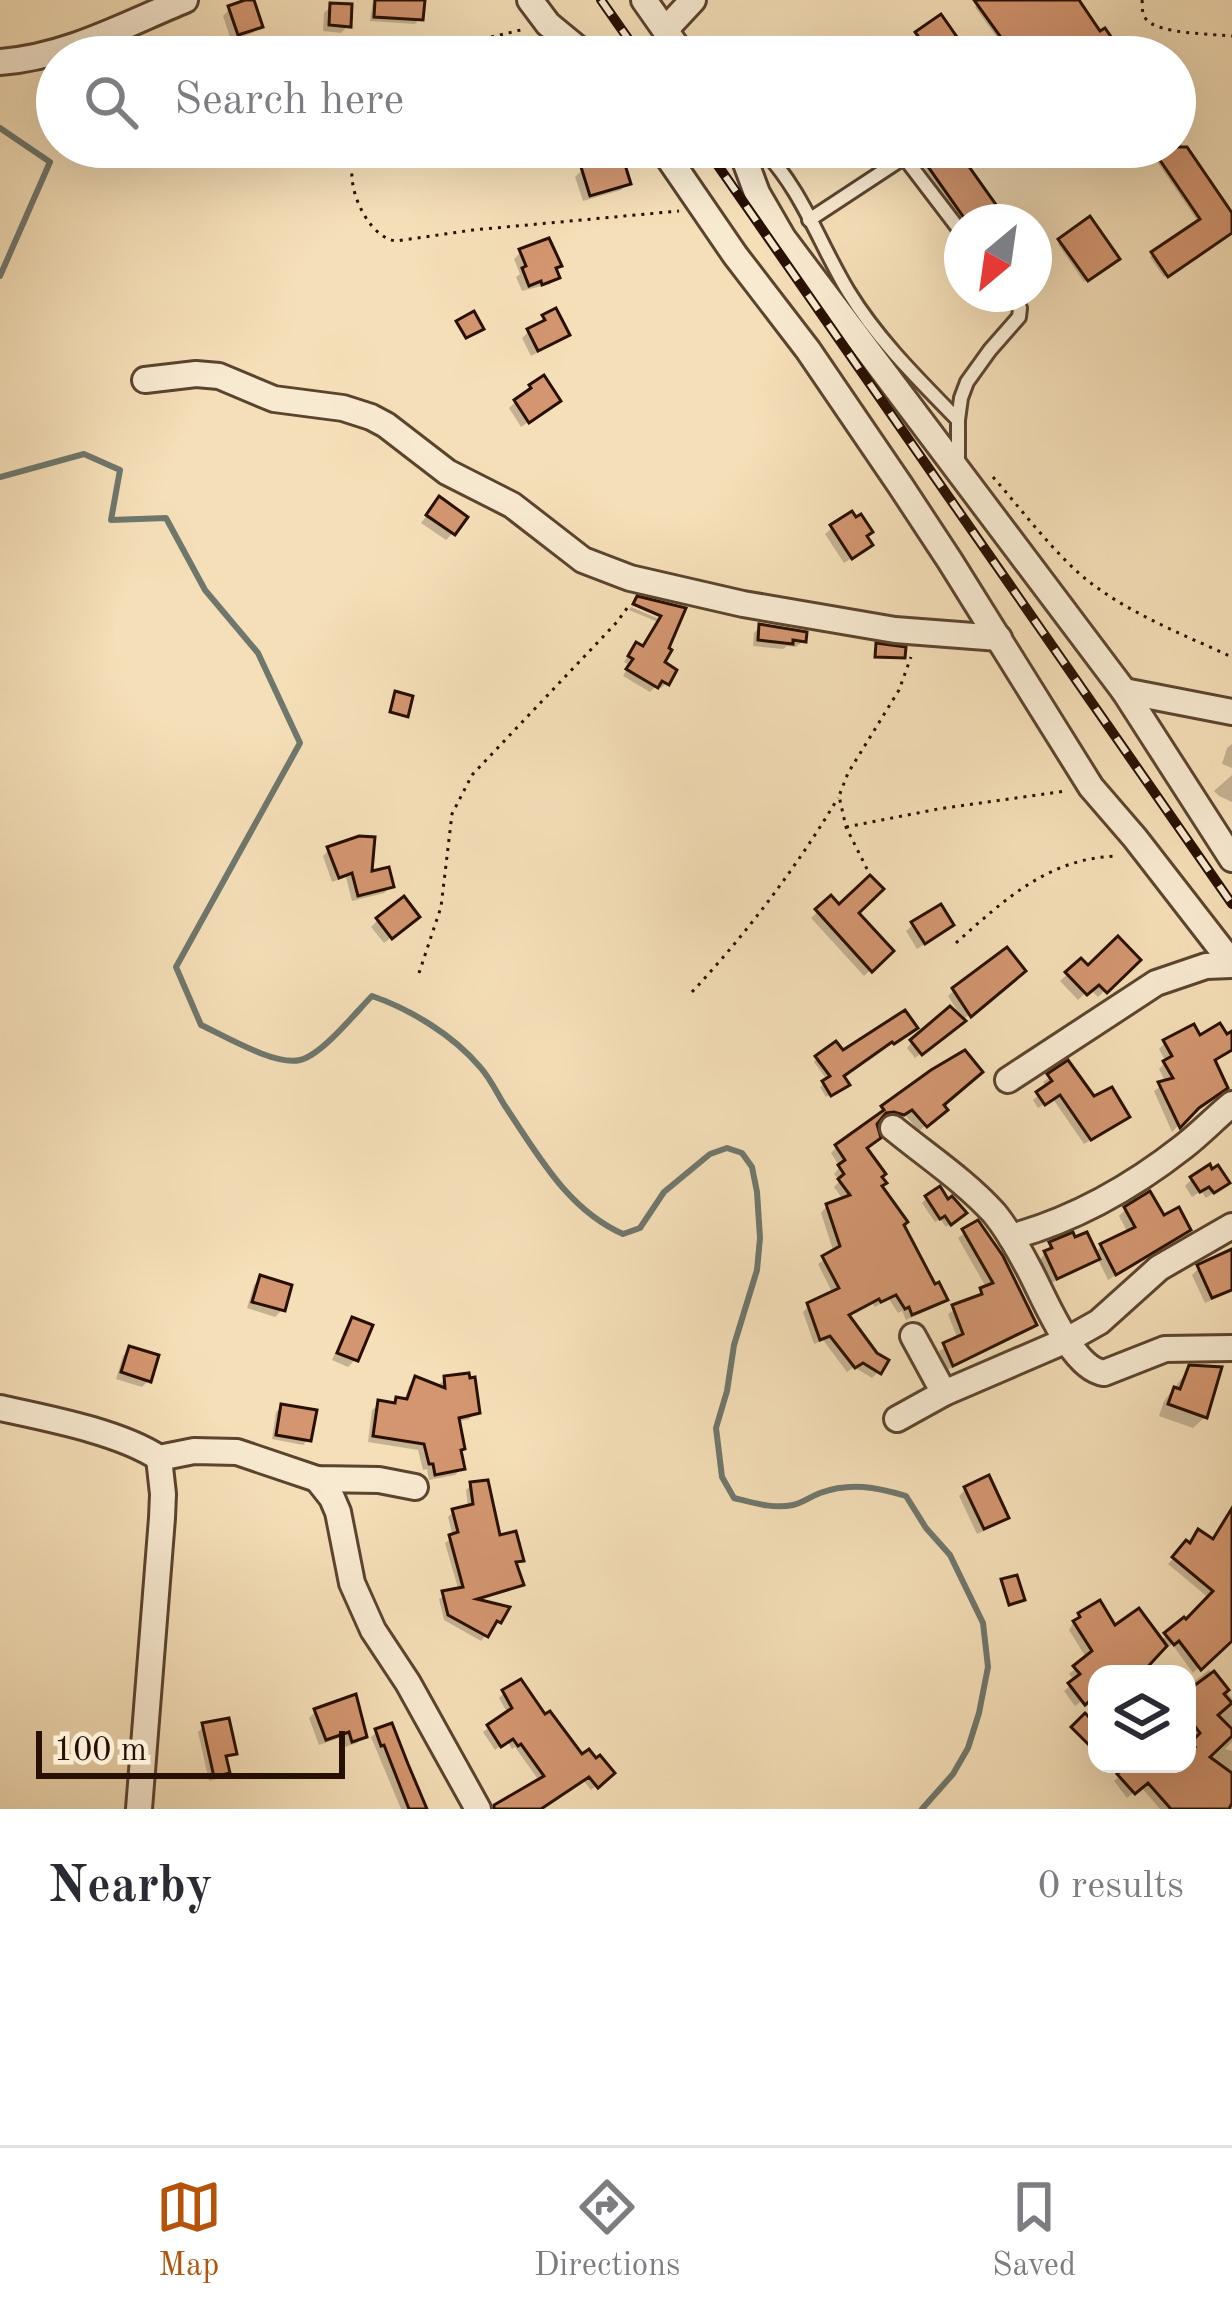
<!DOCTYPE html>
<html lang="en">
<head>
<meta charset="utf-8">
<style>
	body { margin:0; font-family:"Old Standard TT",serif; background:#f2f2f3; color:#2b2b33 }
	.controls { position:absolute; right:36px; bottom:36px; display:grid; overflow:hidden; border-radius:24px; box-shadow:0 12px 48px #0002 }
	.controls button { width:108px; height:108px; display:grid; place-items:center; padding:0; border:0; border-bottom:3px solid #e1e1e2; background:#fff; color:#2b2b33; font:60px sans-serif }
	.compass { position:absolute; left:944px; top:204px; width:108px; height:108px; border-radius:50%; background:#fff; box-shadow:0 12px 48px #0002; rotate:209deg }
	.scale { position:absolute; left:36px; bottom:30px; width:309px; box-sizing:border-box; padding-left:12px; border:6px solid #281000; border-top:0; font-size:33px; line-height:42px; white-space:nowrap; color:#281000; -webkit-text-stroke:9px #f8ead1; paint-order:stroke }
	.list { margin:0; padding:0; list-style:none }
	h2 { display:flex; justify-content:space-between; align-items:center; height:156px; margin:0; padding:0 48px; font-size:51px }
	h2 small { font-size:39px; font-weight:400; color:#7c7c81 }
	.icon { flex:none; width:66px; height:66px; fill:none; stroke:currentColor; stroke-width:2; stroke-linecap:round; stroke-linejoin:round }
	.map { position:relative; flex:none; width:1232px; height:1809px; overflow:hidden }
	.search { position:absolute; background:#fff; box-shadow:0 12px 48px #0002; left:36px; right:36px; top:36px; height:132px; display:flex; align-items:center; gap:30px; box-sizing:border-box; padding:0 42px; border-radius:66px; color:#7c7c81; font-size:45px }
	.sheet { height:336px; background:#fff }
	nav { display:flex; justify-content:space-around; align-items:center; box-sizing:border-box; height:168px; border-top:3px solid #e1e1e2; background:#fff; font-size:33px; color:#7c7c81 }
	nav a { display:grid; justify-items:center; gap:6px }
	nav .on { color:#b45309 }
	.map>svg:first-child { display:block }
	.shadow { fill:#0003 }
	.lines { fill:none; stroke-linecap:round; stroke-linejoin:round }
	.stream { stroke:#6f776d; stroke-width:6 }
	.building { fill:#d39670; stroke:#281000; stroke-width:3 }
	.service-casing { stroke:#5b442e; stroke-width:18 }
	.minor-casing { stroke:#5b442e; stroke-width:30 }
	.path { stroke:#281000; stroke-width:3; stroke-dasharray:3 6; stroke-linecap:butt }
	.service { stroke:#f8ead1; stroke-width:12 }
	.minor { stroke:#f8ead1; stroke-width:24 }
	.rail-casing { stroke:#281000; stroke-width:10 }
	.rail { stroke:#f8ead1; stroke-width:6; stroke-dasharray:18; stroke-linecap:butt }
</style>
</head>
<body>
<div class="map">
<svg width="1232" height="1809" viewBox="0 0 1232 1809">
	<rect width="100%" height="100%" fill="#f5dfb8"/>
	<filter id="stains"><feTurbulence type="fractalNoise" baseFrequency=".00167" numOctaves="4"/><feColorMatrix values="0 0 0 0 .2 0 0 0 0 .09 0 0 0 0 .02 0 0 0 .5 -.17"/></filter>
	<radialGradient id="worn" r=".72"><stop offset=".6" stop-color="#630" stop-opacity="0"/><stop offset="1" stop-color="#630" stop-opacity=".3"/></radialGradient>
	<g class="shadow">
		<polygon points="373,0 422,0 420,18 415,24 370,21"/>
		<polygon points="984,0 1076,0 1100,35 1121,57 1085,57 1072,38 1046,57 1011,57 975,7"/>
		<polygon points="331,6 348,26 341,33 323,31 324,13"/>
		<polygon points="230,9 260,26 253,33 231,40 223,16"/>
		<polygon points="940,18 968,57 929,57 915,37"/>
		<polygon points="1175,135 1232,218 1232,230 1164,277 1150,257 1199,223 1147,147 1175,147"/>
		<polygon points="379,147 410,147 381,155"/>
		<polygon points="927,147 952,147 977,222 963,222 921,163 929,156"/>
		<polygon points="582,170 628,183 621,190 583,201 575,177"/>
		<polygon points="1089,221 1116,258 1084,282 1058,244"/>
		<polygon points="521,252 554,270 557,277 550,284 522,291 516,277 520,274 514,259"/>
		<polygon points="544,318 566,334 559,341 531,356 522,338"/>
		<polygon points="531,387 551,407 521,427 509,408"/>
		<polygon points="433,507 453,533 446,540 421,523"/>
		<polygon points="832,528 864,537 862,551 844,563 825,534"/>
		<polygon points="631,607 673,625 681,610 661,663 667,683 661,688 656,686 650,692 623,676 629,665 624,662 631,651 642,648 658,622 629,610"/>
		<polygon points="760,627 803,641 796,647 787,646 783,649 753,646 754,633"/>
		<polygon points="1232,744 1232,768 1222,764 1227,748"/>
		<polygon points="1232,775 1232,802 1219,796 1214,791"/>
		<polygon points="329,850 369,875 391,886 384,893 352,901 346,877 332,882 323,856"/>
		<polygon points="831,899 855,913 890,951 864,976 811,918"/>
		<polygon points="378,920 410,923 384,943 371,927"/>
		<polygon points="913,925 944,932 917,949 906,931"/>
		<polygon points="1137,960 1098,997 1090,989 1078,1000 1060,981 1081,962 1088,970"/>
		<polygon points="1016,977 915,1058 907,1048 912,1042 962,1018 948,996 954,990"/>
		<polygon points="911,1031 889,1046 887,1043 841,1076 842,1088 826,1097 820,1087 828,1081 814,1062 817,1058 842,1054"/>
		<polygon points="1199,1039 1231,1048 1212,1062 1190,1114 1172,1132 1154,1091 1166,1083 1159,1069 1166,1062 1159,1049 1165,1043"/>
		<polygon points="1068,1064 1094,1100 1126,1117 1084,1144 1053,1099 1038,1108 1033,1100 1047,1088 1043,1082"/>
		<polygon points="940,1105 944,1110 919,1131 904,1114 895,1120 887,1117 878,1118 877,1115 883,1109"/>
		<polygon points="837,1147 864,1149 878,1187 934,1288 945,1300 938,1306 906,1320 902,1311 898,1313 889,1299 875,1307 872,1303 847,1316 878,1372 872,1378 854,1367 847,1372 823,1340 814,1344 803,1312 809,1306 833,1294 818,1264 834,1253 821,1213 827,1206 844,1201 834,1187 840,1181 834,1174 840,1167 831,1153"/>
		<polygon points="1192,1179 1219,1189 1206,1198 1201,1191 1192,1197 1185,1186"/>
		<polygon points="927,1198 958,1218 946,1227 940,1219 935,1222 922,1203"/>
		<polygon points="1126,1209 1188,1230 1181,1237 1108,1280 1097,1257 1090,1265 1049,1284 1039,1261 1051,1245 1094,1254 1102,1246 1128,1233 1119,1216"/>
		<polygon points="977,1224 1033,1325 1027,1331 947,1370 939,1351 958,1340 948,1314 987,1289 958,1238"/>
		<polygon points="1232,1265 1232,1291 1205,1303 1192,1275 1199,1268"/>
		<polygon points="261,1278 282,1310 275,1317 247,1308 254,1285"/>
		<polygon points="353,1320 355,1360 348,1367 332,1360 346,1327"/>
		<polygon points="130,1349 149,1380 142,1387 116,1379 123,1356"/>
		<polygon points="1190,1368 1205,1417 1193,1428 1159,1416 1164,1401"/>
		<polygon points="445,1379 476,1412 469,1419 457,1422 462,1468 455,1475 429,1480 427,1469 423,1470 418,1450 368,1442 372,1410 379,1404 391,1405 397,1400 404,1401 409,1386 416,1380 436,1387"/>
		<polygon points="282,1407 309,1439 303,1445 272,1439 276,1412"/>
		<polygon points="471,1485 498,1539 521,1560 514,1566 520,1584 515,1589 474,1602 498,1621 481,1641 444,1620 439,1599 458,1588 445,1543 453,1537 448,1517 453,1512 468,1508 466,1490"/>
		<polygon points="966,1489 1006,1517 999,1524 977,1534 959,1496"/>
		<polygon points="1232,1518 1232,1633 1193,1673 1172,1644 1166,1649 1164,1646 1136,1674 1097,1674 1097,1689 1075,1706 1064,1691 1075,1681 1069,1674 1087,1659 1069,1630 1074,1622 1080,1615 1114,1630 1160,1641 1210,1599 1168,1564 1187,1544 1212,1541"/>
		<polygon points="1209,1670 1232,1698 1232,1742 1225,1749 1232,1751 1232,1798 1225,1809 1160,1809 1141,1787 1127,1798 1114,1781 1134,1764 1187,1764 1187,1750 1197,1741 1187,1728 1187,1687"/>
		<polygon points="504,1693 544,1718 582,1758 611,1773 591,1790 583,1780 539,1809 500,1809 540,1782 515,1747 512,1749 507,1741 495,1750 483,1732 508,1714 499,1698"/>
		<polygon points="316,1711 364,1736 357,1743 345,1747 342,1737 319,1745 309,1718"/>
		<polygon points="204,1726 234,1753 224,1759 226,1772 221,1778 209,1781 198,1732"/>
		<polygon points="377,1732 424,1809 401,1809 371,1737"/>
	</g>
	<g class="lines">
		<g class="stream">
			<polyline points="0,128 50,162 0,276"/>
			<path d="M0,477l84,-23 36,16 -9,50 55,-2 39,72 53,63 42,90 -124,224 25,58c24,11 74,41 99,35 22,-5 55,-47 72,-64 38,13 81,39 108,71 10,11 17,26 25,39 33,49 63,104 118,128l17,-6 24,-36 46,-38 17,-6 15,5 10,14 5,25 3,46 -3,32 -23,75 -7,46 -11,37 6,49 12,21c20,5 39,11 59,7 9,-2 17,-8 27,-12 30,-11 56,-6 86,3l20,32 24,27 33,68 5,44 -9,46 -11,35 -15,26 -31,35"/>
		</g>
	</g>
	<g class="building">
		<polygon points="245,0 254,0 263,27 238,35 228,6"/>
		<polygon points="375,0 425,0 423,20 374,17"/>
		<polygon points="974,0 1079,0 1100,31 1105,28 1125,57 1089,57 1076,38 1049,57 1015,57"/>
		<polygon points="330,3 352,4 351,27 329,25"/>
		<polygon points="941,14 971,57 933,57 915,32"/>
		<polygon points="930,147 955,147 999,209 981,222 967,222 922,158 929,153"/>
		<polygon points="1151,147 1187,147 1232,213 1232,233 1168,277 1151,252 1200,219"/>
		<polygon points="622,155 631,184 590,196 581,167"/>
		<polygon points="1090,216 1120,259 1088,281 1058,239"/>
		<polygon points="549,238 562,266 556,268 560,278 542,285 541,281 529,286 522,268 526,266 519,249"/>
		<polygon points="556,308 570,335 538,351 527,329 545,320 542,315"/>
		<polygon points="474,311 484,329 466,338 456,321"/>
		<polygon points="544,375 561,401 529,423 514,400 531,388 529,385"/>
		<polygon points="439,496 468,517 455,535 426,515"/>
		<polygon points="852,511 856,517 861,514 873,532 867,536 873,545 852,559 830,525"/>
		<polygon points="637,596 686,608 669,648 672,650 665,662 677,670 669,685 662,681 658,688 626,669 633,659 628,656 636,642 643,646 661,616 633,604"/>
		<polygon points="759,624 807,632 806,642 793,640 793,644 758,640"/>
		<polygon points="876,643 906,647 905,658 875,657"/>
		<polygon points="395,691 413,696 408,717 390,712"/>
		<polygon points="359,836 375,837 372,871 389,867 394,887 358,896 352,873 339,878 327,847"/>
		<polygon points="870,875 884,889 859,913 894,951 872,972 815,909 831,895 839,904"/>
		<polygon points="404,896 420,917 392,939 376,918"/>
		<polygon points="941,904 954,925 925,944 911,922"/>
		<polygon points="1118,936 1141,960 1107,993 1099,985 1087,995 1065,972 1081,958 1088,965"/>
		<polygon points="1007,947 1026,971 971,1017 952,988"/>
		<polygon points="950,1006 966,1021 922,1055 910,1040"/>
		<polygon points="905,1010 918,1028 894,1044 892,1042 844,1076 850,1085 831,1096 822,1081 830,1076 815,1056 836,1041 843,1050"/>
		<polygon points="1220,1023 1227,1034 1232,1031 1232,1050 1215,1060 1228,1088 1199,1108 1180,1128 1158,1082 1173,1078 1163,1061 1172,1056 1163,1040 1194,1024 1200,1035"/>
		<polygon points="965,1050 983,1072 944,1105 948,1110 927,1127 912,1110 904,1115 894,1112 886,1113 877,1124 881,1138 867,1148 886,1174 882,1177 887,1183 882,1186 908,1222 904,1225 935,1284 939,1282 948,1300 912,1315 909,1307 905,1309 896,1295 881,1302 879,1299 849,1315 877,1353 889,1360 881,1374 863,1363 855,1368 830,1336 820,1340 807,1303 839,1288 822,1256 840,1246 826,1204 850,1195 838,1179 844,1174 838,1165 845,1160 835,1145 884,1110 881,1106 931,1070"/>
		<polygon points="1068,1060 1094,1096 1112,1087 1130,1117 1091,1140 1060,1095 1045,1105 1036,1092 1052,1081 1047,1074"/>
		<polygon points="1210,1164 1212,1169 1218,1165 1230,1183 1214,1193 1209,1187 1200,1192 1190,1177"/>
		<polygon points="940,1186 948,1199 952,1196 967,1213 951,1225 945,1216 940,1219 925,1196"/>
		<polygon points="1150,1191 1164,1215 1179,1207 1191,1230 1116,1275 1100,1244 1135,1227 1124,1207"/>
		<polygon points="978,1220 1003,1256 1037,1325 953,1366 943,1343 963,1334 952,1305 982,1294 980,1288 993,1283 962,1229"/>
		<polygon points="1073,1232 1075,1237 1087,1232 1100,1259 1057,1279 1044,1251 1052,1248 1049,1242"/>
		<polygon points="1232,1249 1232,1290 1212,1298 1197,1265"/>
		<polygon points="260,1275 292,1285 285,1311 252,1302"/>
		<polygon points="352,1317 373,1325 358,1361 337,1353"/>
		<polygon points="129,1346 159,1355 151,1382 121,1372"/>
		<polygon points="1189,1365 1222,1367 1207,1418 1168,1404 1174,1387 1180,1389"/>
		<polygon points="469,1373 470,1378 475,1377 480,1413 459,1418 465,1449 461,1450 465,1469 435,1475 433,1464 429,1464 424,1444 373,1436 378,1400 395,1403 396,1397 407,1399 415,1376 445,1388 444,1376"/>
		<polygon points="281,1404 317,1410 311,1441 276,1435"/>
		<polygon points="989,1475 1009,1518 984,1529 964,1487"/>
		<polygon points="488,1480 500,1535 516,1531 524,1561 516,1562 524,1585 477,1599 510,1607 501,1623 497,1621 488,1637 448,1615 442,1591 463,1587 449,1535 458,1532 452,1509 473,1504 470,1482"/>
		<polygon points="1232,1508 1232,1641 1201,1670 1179,1641 1174,1645 1164,1633 1184,1617 1186,1619 1213,1591 1172,1557 1186,1540 1190,1543 1198,1529 1213,1539"/>
		<polygon points="1017,1575 1025,1600 1009,1605 1001,1579"/>
		<polygon points="1100,1600 1115,1625 1139,1608 1167,1646 1141,1674 1097,1674 1097,1695 1085,1705 1068,1683 1080,1674 1073,1666 1092,1651 1073,1621 1080,1617 1078,1613"/>
		<polygon points="1214,1671 1229,1690 1224,1694 1232,1703 1218,1715 1232,1729 1232,1736 1210,1757 1232,1773 1232,1803 1229,1809 1171,1809 1148,1783 1135,1794 1117,1774 1129,1764 1187,1764 1187,1754 1195,1747 1190,1743 1200,1733 1187,1716 1187,1691"/>
		<polygon points="521,1679 545,1714 550,1711 582,1754 589,1749 596,1758 600,1755 615,1773 598,1788 589,1777 541,1809 494,1809 494,1805 544,1776 521,1744 518,1746 513,1739 501,1747 487,1725 512,1708 502,1690"/>
		<polygon points="356,1694 367,1737 352,1742 349,1732 326,1740 314,1709"/>
		<polygon points="1085,1713 1097,1725 1097,1735 1088,1744 1071,1727"/>
		<polygon points="229,1718 237,1754 226,1756 230,1773 214,1777 202,1723"/>
		<polygon points="392,1723 408,1764 427,1809 409,1809 384,1745 381,1746 375,1729"/>
	</g>
	<g class="lines">
		<defs>
			<g id="service">
				<path d="M760,147c41,40 59,96 88,144 30,49 70,88 110,129"/>
				<polyline points="904,157 962,233"/>
				<polyline points="809,220 920,147"/>
				<polyline points="958,463 958,420 961,398 967,382 990,350 1019,317 1020,308 1011,294"/>
			</g>
			<g id="minor">
				<polyline points="530,0 548,24 588,57"/>
				<polyline points="644,0 684,57"/>
				<polyline points="665,30 693,0"/>
				<path d="M0,62c67,-5 124,-37 185,-62"/>
				<polyline points="661,147 735,255 808,350 900,485 950,561 1091,787 1135,838 1232,963"/>
				<polyline points="740,147 757,193 783,238 1124,691 1232,859"/>
				<polyline points="145,380 196,374 219,376 274,399 343,408 371,417 386,425 447,472 512,505 583,560 630,578 743,604 895,630 999,638"/>
				<polyline points="1124,691 1232,712"/>
				<polyline points="1008,1080 1156,983 1206,966 1232,965"/>
				<path d="M893,1128c34,28 72,53 101,85 14,17 25,37 35,56 15,28 43,100 75,104l61,-24 67,-1"/>
				<path d="M1011,1237c62,-17 121,-50 172,-90 17,-13 32,-29 49,-43"/>
				<polyline points="913,1336 944,1393"/>
				<path d="M0,1408c46,10 120,24 159,50l4,36 -1,24 -23,291"/>
				<polyline points="897,1419 944,1393 1067,1340 1099,1322 1159,1268 1232,1226"/>
				<polyline points="159,1458 194,1451 237,1452 317,1479 379,1480 415,1487"/>
				<polyline points="317,1479 332,1498 338,1512 352,1583 373,1630 408,1683 478,1809"/>
			</g>
		</defs>
		<use href="#service" class="service-casing"/>
		<use href="#minor" class="minor-casing"/>
		<g class="path">
			<path d="M1142,0c1,7 -1,13 4,19 11,15 67,15 86,17"/>
			<polyline points="376,57 444,48 521,30"/>
			<path d="M357,147c-2,9 -6,21 -5,30 1,24 20,61 44,64l77,-11 206,-19"/>
			<path d="M993,477c29,33 56,70 89,99 43,36 100,58 150,81"/>
			<polyline points="846,827 938,809 1066,791"/>
			<polyline points="867,869 846,827 839,796 848,773 899,690 911,657"/>
			<path d="M956,943c49,-44 93,-85 161,-87"/>
			<polyline points="419,973 441,907 452,814 472,775 617,622 630,604"/>
			<path d="M692,992c55,-59 104,-124 146,-194"/>
		</g>
		<use href="#service" class="service"/>
		<use href="#minor" class="minor"/>
		<defs>
			<g id="rail">
				<polyline points="601,0 641,57"/>
				<polyline points="705,147 1232,904"/>
			</g>
		</defs>
		<use href="#rail" class="rail-casing"/>
		<use href="#rail" class="rail"/>
	</g>
	<rect width="100%" height="100%" filter="url(#stains)"/>
	<rect width="100%" height="100%" fill="url(#worn)"/>
</svg>
<div class="controls">
<button><svg class="icon" aria-label="layers" viewBox="0 0 24 24"><path d="M12 4l9 5-9 5-9-5zM3 14l9 5 9-5"/></svg></button>
</div>
<svg class="compass" viewBox="-18 -18 36 36"><path d="M0-13l5 13h-10z" fill="#e53935"/><path d="M0 13l5-13h-10z" fill="#7c7c81"/></svg>
<div class="scale">100 m</div>
<div class="search"><svg class="icon" aria-label="search" viewBox="0 0 24 24"><circle cx="10" cy="10" r="6"/><path d="M15 15l6 6"/></svg>Search here</div>
</div>
<section class="sheet">
<h2>Nearby<small>0 results</small></h2>
<ul class="list">
</ul>
</section>
<nav>
<a class="on"><svg class="icon" aria-label="map" viewBox="0 0 24 24"><path d="M3 6l6-2 6 2 6-2v14l-6 2-6-2-6 2zM9 4v14M15 6v14"/></svg>Map</a>
<a><svg class="icon" aria-label="directions" viewBox="0 0 24 24"><path d="M12 3l9 9-9 9-9-9zM9 14v-3h6M13 9l2 2-2 2"/></svg>Directions</a>
<a><svg class="icon" aria-label="saved" viewBox="0 0 24 24"><path d="M7 4h10v16l-5-4-5 4z"/></svg>Saved</a>
</nav>
</body>
</html>
